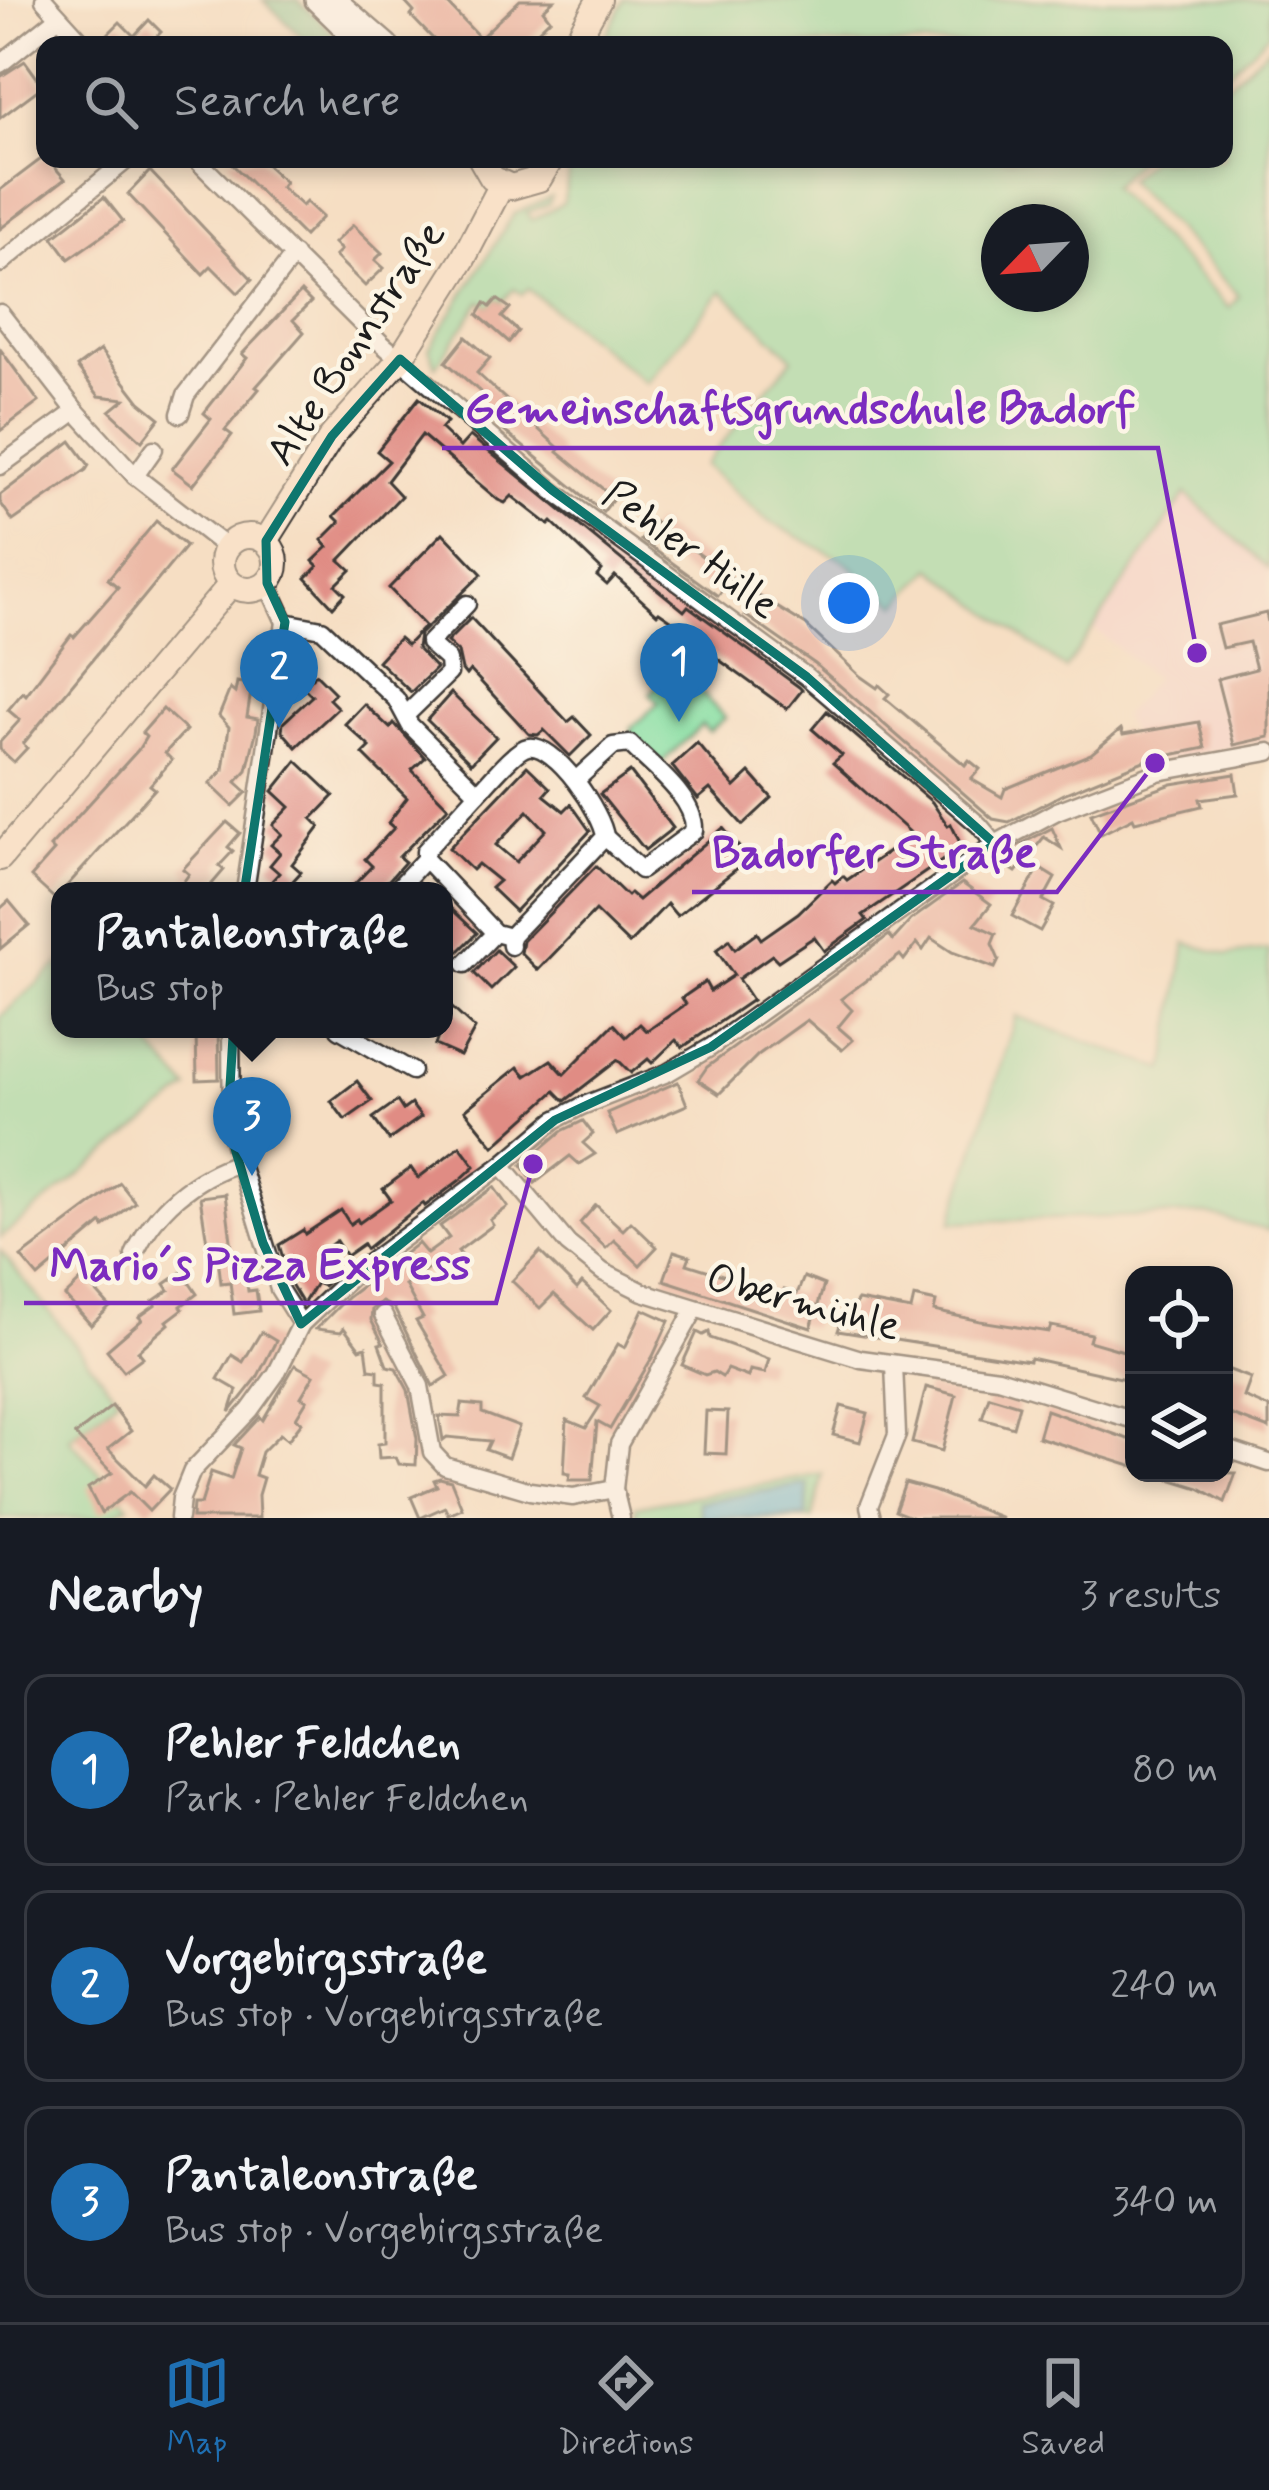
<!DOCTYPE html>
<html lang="en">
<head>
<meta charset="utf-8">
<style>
	body { margin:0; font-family:Mynerve,sans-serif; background:#242831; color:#f1f3f6 }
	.controls { position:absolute; right:36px; bottom:36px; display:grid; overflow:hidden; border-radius:24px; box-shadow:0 6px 18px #0003 }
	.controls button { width:108px; height:108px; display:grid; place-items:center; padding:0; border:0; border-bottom:3px solid #363941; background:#171b24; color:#f1f3f6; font:60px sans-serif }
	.compass { position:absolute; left:981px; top:204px; width:108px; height:108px; border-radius:50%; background:#171b24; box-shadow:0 6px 18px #0003; rotate:245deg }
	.you { position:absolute; left:849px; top:603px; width:42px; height:42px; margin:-30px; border:9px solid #fff; border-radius:50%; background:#1a73e8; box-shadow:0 0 0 18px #1a73e833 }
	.badge { display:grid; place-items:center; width:78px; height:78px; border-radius:50%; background:#1f6fb2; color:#fff; font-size:39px; font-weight:700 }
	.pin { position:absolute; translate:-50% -99px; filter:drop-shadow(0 3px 6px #0008) }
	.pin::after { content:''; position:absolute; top:63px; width:42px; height:36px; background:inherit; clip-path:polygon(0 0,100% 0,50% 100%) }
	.popup { position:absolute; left:51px; top:882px; width:402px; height:156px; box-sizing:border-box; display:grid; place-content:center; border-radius:24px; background:#171b24; filter:drop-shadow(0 3px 9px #0005); font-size:39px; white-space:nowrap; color:#9ea1a6 }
	.popup b { font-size:45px; color:#f1f3f6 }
	.popup::after { content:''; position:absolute; left:50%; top:100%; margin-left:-24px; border:24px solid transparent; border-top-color:#171b24 }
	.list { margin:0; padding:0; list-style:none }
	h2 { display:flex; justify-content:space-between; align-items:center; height:156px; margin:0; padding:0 48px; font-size:51px }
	h2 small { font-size:39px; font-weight:400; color:#9ea1a6 }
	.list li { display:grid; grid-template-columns:78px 1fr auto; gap:36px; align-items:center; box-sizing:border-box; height:192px; margin:0 24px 24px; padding:0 24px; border:3px solid #363941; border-radius:24px }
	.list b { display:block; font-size:45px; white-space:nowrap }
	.list p { margin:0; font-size:39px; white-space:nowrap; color:#9ea1a6 }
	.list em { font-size:39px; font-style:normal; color:#9ea1a6 }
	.icon { flex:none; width:66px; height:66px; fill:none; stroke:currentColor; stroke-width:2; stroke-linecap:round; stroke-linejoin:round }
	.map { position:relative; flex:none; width:1269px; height:1518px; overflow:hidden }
	.search { position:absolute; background:#171b24; box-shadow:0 6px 18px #0003; left:36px; right:36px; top:36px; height:132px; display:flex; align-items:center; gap:30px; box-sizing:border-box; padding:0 42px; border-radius:24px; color:#9ea1a6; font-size:45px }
	.sheet { height:804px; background:#171b24 }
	nav { display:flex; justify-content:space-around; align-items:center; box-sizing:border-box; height:168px; border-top:3px solid #363941; background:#171b24; font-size:33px; color:#9ea1a6 }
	nav a { display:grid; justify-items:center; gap:6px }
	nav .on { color:#1f6fb2 }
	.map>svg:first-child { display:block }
	.built { fill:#f7cfd1 }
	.green { fill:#86dea3; stroke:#517d60; stroke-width:3; fill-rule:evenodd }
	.forest { fill:#6cbd89; stroke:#446c52; stroke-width:3 }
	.water { fill:#5dbadb; stroke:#3c6b7c; stroke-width:3 }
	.building { fill:#e08c84; fill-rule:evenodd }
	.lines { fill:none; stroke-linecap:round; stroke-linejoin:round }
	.minor-casing { stroke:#3d3935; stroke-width:21 }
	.tertiary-casing { stroke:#3d3935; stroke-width:26 }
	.secondary-casing { stroke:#3d3935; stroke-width:28 }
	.minor { stroke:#fff; stroke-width:16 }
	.tertiary { stroke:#fff; stroke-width:21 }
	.secondary { stroke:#fce5cf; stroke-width:24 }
	.marked { fill:none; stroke:#0f766e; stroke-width:9; stroke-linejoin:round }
	.labels { text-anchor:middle; stroke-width:9; stroke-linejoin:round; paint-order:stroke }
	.street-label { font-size:42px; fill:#1c1c1c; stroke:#fcf5e5 }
	.leader { fill:none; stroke:#7b2cbf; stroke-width:4.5 }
	.callout-dot { fill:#7b2cbf; stroke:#fcf5e5; stroke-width:4.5 }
	.callout-label { font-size:45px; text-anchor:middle; font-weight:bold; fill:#7b2cbf; stroke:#fcf5e5; stroke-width:9; stroke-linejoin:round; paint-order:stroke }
</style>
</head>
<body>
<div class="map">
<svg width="1269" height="1518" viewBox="0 0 1269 1518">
	<rect width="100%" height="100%" fill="#fcf5e5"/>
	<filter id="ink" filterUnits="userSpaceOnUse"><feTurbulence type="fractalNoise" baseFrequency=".00833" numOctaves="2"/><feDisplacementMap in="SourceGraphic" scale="24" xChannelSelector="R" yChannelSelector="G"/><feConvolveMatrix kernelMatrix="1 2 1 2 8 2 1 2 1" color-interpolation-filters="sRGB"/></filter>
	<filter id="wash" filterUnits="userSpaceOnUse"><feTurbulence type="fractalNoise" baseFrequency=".004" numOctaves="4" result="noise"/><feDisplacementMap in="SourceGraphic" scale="48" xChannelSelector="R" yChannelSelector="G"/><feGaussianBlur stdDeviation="2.7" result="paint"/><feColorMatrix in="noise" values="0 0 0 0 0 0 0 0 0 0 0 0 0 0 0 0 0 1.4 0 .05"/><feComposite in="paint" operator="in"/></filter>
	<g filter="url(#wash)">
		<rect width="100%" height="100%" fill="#f6dec3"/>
		<polygon class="built" points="1187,494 1269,569 1269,740 1144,765 1123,716 1155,678 1093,628"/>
		<g class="green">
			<polygon points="624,0 1269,0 1269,33 1224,77 1224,45 602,45"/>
			<path d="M1269,46v523l-83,-75 -121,175 -133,-101 -34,37 -52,-43 -78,-41 -64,-56 89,-107 -71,-67 -76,92 -118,-94 -6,6 -8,-6 -12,13 -5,-3 -7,8 -9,-6 -45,65 -7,-17 85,-135 37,-17 -2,7 -22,9 5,7 31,-17 9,-44h567l-28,28 118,121 10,-12 -112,-116 22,-21h75v-71zM999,222h72v72h-72z"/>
			<polygon points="661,681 679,698 692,683 725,718 709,732 702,725 658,766 631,737 632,727 659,703 650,694"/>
			<polygon points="1186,943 1228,955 1269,950 1269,1231 1206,1214 952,1222 1016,1016 1165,1070"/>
			<polygon points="60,963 60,1029 136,1029 189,1089 0,1238 0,1017"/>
			<polygon points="0,1250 118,1398 69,1438 129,1506 106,1518 0,1518"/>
			<polygon points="823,1474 813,1518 637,1518 635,1506"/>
		</g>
		<polygon class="forest" points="263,0 297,0 348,45 310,45"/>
		<polygon class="water" points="808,1484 807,1517 702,1518 698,1502"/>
		<g id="blocks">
			<g class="building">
				<polygon points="403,0 444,0 480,38 520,0 554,0 543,10 550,19 523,45 439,45 411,16 414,12"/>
				<polygon points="149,20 161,32 148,45 113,45 105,37 120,22 134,36"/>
				<polygon points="25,61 43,86 0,118 0,77"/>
				<polygon points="45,156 65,179 0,229 0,190"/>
				<polygon points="227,159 260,159 285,182 281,187 302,206 306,202 322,217 304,236"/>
				<polygon points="150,171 252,279 238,293 211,266 203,274 128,194"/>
				<polygon points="104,197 123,221 69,259 53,237"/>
				<polygon points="353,225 382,253 375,260 384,268 365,286 335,256 341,250 334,243"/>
				<polygon points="301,292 311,302 293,320 304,332 256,387 259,389 225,430 232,435 193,485 172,469 211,419 204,413 247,358 242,354"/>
				<polygon points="497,299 510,308 502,317 518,331 509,342 478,315 485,303 490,307"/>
				<polygon points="466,337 490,358 477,373 560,449 558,452 614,498 603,512 487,417 490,415 477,404 485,396 446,362"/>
				<polygon points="0,349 39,402 0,431"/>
				<polygon points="100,350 140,402 160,418 142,441 110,411 125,399 99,396 77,367"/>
				<polygon points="419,398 447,422 441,429 460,447 470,436 684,611 688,606 799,687 802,690 787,709 718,659 693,635 659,612 657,614 615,576 607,585 597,576 602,570 552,522 549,525 512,496 505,503 498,500 422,435 387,481 401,496 340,560 351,570 336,585 345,594 333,607 306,578 318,566 313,561 328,547 322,540 340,522 334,516 389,461 377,451"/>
				<polygon points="71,441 89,465 86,470 13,521 0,502 0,495"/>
				<polygon points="156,521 186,546 23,744 27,748 14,762 0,749 0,742 20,720 8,710 23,692 26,695 71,635 74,637 118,587 108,579"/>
				<polygon points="655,522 731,577 718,596 641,540"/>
				<polygon points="443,533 482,574 419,635 417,648 436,668 411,692 378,661 399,638 407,645 425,626 389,588"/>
				<polygon points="759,596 806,625 860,676 877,688 879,685 889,694 885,698 965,765 969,760 980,769 971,779 1002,797 1005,789 1091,754 1121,729 1123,735 1199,722 1205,748 1146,760 1063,794 1009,822 993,819 815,664 745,615"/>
				<polygon points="1266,613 1269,627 1269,737 1234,745 1217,679 1256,669 1249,642 1222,648 1216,625"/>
				<polygon points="471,618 568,722 574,717 591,735 570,756 544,730 538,735 529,734 470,670 466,675 462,670 458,652 447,642"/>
				<polygon points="247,654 267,657 263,686 252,685 247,717 258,719 256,732 247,770 236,782 247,792 233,806 210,784 223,770 229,727 219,716 230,689 235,693 237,682 242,683"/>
				<polygon points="316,674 335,693 329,699 338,708 296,747 282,731 283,723 312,696 303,687"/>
				<polygon points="451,693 496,737 471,763 427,720"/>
				<polygon points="364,704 390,728 394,723 425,758 412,770 448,807 399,857 405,862 379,891 348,891 372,866 365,859 394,828 388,823 407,798 363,754 370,747 345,724"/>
				<polygon points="163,709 186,730 165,753 172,760 150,785 155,789 55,899 31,877 54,851 50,847 138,750 146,737 142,733"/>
				<polygon points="827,711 932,802 948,826 951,824 962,847 863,915 867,920 824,951 814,937 778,961 772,955 738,979 752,1000 683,1047 676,1040 652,1063 648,1059 631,1073 618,1060 565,1101 555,1091 494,1146 465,1110 518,1067 526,1076 551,1060 564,1074 614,1024 626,1037 640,1024 647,1031 686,1004 682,998 705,982 710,991 734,975 716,950 729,940 735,949 757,933 761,939 798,913 832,880 835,883 843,876 847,880 913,835 833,763 842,755 812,729"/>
				<polygon points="697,743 735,787 750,773 772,798 743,825 710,789 698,799 672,766"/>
				<polygon points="297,761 334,796 312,819 320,827 292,864 301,872 291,883 299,891 276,891 269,884 279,873 270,865 280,853 271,845 282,834 273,825 290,807 273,791"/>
				<path d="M527,766l23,22 -6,7 20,16 7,-7 19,27 -75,80 -24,-23 8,-7 -21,-17 -6,6 -23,-22zM528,811l18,19 -30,32 -20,-17z"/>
				<polygon points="630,772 673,828 645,850 600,794"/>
				<polygon points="1235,774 1238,794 1200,799 1202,806 1135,822 1133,818 1101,834 1091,813 1172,784"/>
				<polygon points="227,822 240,833 228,847 233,851 219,866 224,870 206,891 177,891 189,874 183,869"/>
				<polygon points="723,828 749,859 677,916 667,904 629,944 595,911 538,970 521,953 523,941 596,866 627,896 630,893 638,900"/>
				<polygon points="1052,828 1061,848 1044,837 1016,872 1005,865 1004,853"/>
				<polygon points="1039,868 1055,878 1043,900 1054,906 1040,931 1012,916"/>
				<polygon points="962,883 991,904 975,924 996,934 992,944 999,960 995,968 952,952 931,938 923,950 917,943 904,960 900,955 841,999 852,1010 838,1027 853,1040 842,1050 807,1020 758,1055 719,1094 698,1080 707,1067 889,935 893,940 911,920"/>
				<polygon points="9,901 29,925 0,949 0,909"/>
				<polygon points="444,902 477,933 458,952 444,938"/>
				<polygon points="496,950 514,967 491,990 474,973"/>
				<polygon points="450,1006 475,1029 460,1056 435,1045"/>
				<polygon points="218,1030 219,1079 197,1080 196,1031"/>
				<polygon points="357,1081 372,1101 345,1120 331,1101"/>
				<polygon points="678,1082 687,1105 617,1135 607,1113"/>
				<polygon points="397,1101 403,1110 411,1104 421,1117 389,1140 373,1118"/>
				<polygon points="583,1121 593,1134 583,1143 595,1154 579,1164 570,1156 535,1183 522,1165 562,1131"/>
				<polygon points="460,1146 475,1166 460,1180 425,1206 423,1203 366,1249 363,1244 346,1256 336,1241 317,1255 330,1280 323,1286 316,1283 303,1304 291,1284 279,1245 303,1230 305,1234 341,1210 350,1224 357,1219 359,1223 391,1200 383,1189 411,1168 418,1178"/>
				<polygon points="120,1183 135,1202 104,1227 102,1223 38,1277 21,1257"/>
				<polygon points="494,1187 508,1207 490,1220 493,1225 458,1251 462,1256 443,1270 437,1263 405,1285 423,1318 416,1321 449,1376 433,1386 394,1308 382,1302 372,1309 371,1320 383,1343 379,1344 387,1366 396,1368 408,1390 417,1439 416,1465 399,1464 396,1457 379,1458 378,1444 385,1443 385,1383 378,1382 378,1370 369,1369 366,1347 360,1349 344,1328 341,1332 316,1329 348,1297 418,1243 427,1254 449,1238 440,1226"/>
				<polygon points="225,1194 233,1256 243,1255 248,1291 256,1290 259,1311 234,1314 230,1282 221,1283 216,1240 207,1242 200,1197"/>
				<polygon points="596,1205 623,1230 631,1222 657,1247 640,1265 614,1240 606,1248 580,1223"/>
				<polygon points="674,1251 690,1256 687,1264 783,1294 784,1290 797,1294 804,1277 824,1285 811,1328 664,1280"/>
				<polygon points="540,1252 577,1289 582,1283 611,1310 593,1330 554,1294 540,1308 512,1281"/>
				<polygon points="182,1272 197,1294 181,1306 183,1309 167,1321 169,1324 138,1351 143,1357 124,1371 107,1350 142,1320 139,1317 156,1305 153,1301 169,1290 165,1284"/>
				<polygon points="84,1278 110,1307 91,1325 65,1296"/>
				<polygon points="914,1297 936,1302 934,1311 980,1321 1049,1332 1051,1326 1091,1334 1089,1341 1134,1354 1134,1381 1030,1358 1029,1361 838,1331 846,1307 852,1308 858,1300 911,1310"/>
				<polygon points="643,1309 669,1321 653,1356 610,1429 597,1422 592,1480 569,1480 570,1474 564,1473 567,1420 586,1428 600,1406 586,1398 618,1344 625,1348"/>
				<polygon points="261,1332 276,1341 257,1378 230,1412 237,1390 218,1379 232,1355 243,1362"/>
				<polygon points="697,1332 703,1335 709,1332 710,1338 769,1359 765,1373 750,1370 748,1377 727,1369 722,1377 714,1372 705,1375 682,1365"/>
				<polygon points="295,1365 314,1375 301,1397 307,1400 296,1418 302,1422 288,1440 280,1434 262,1452 255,1475 263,1478 258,1495 259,1518 192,1518 193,1504 201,1504 211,1472 231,1479 241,1448 234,1445 260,1417 263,1420"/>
				<polygon points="1224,1368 1251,1378 1244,1397 1269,1408 1269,1429 1224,1412"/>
				<polygon points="926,1387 956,1395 942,1451 912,1443"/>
				<polygon points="989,1396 1019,1405 1013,1427 982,1418"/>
				<polygon points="462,1404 482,1406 482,1413 519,1427 508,1458 486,1450 490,1441 447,1437 443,1440 439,1416 460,1417"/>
				<polygon points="112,1406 131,1431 108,1449 145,1486 154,1475 170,1489 149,1511 130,1492 101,1513 88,1488 112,1473 75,1435"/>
				<polygon points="841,1406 868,1413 860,1442 833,1435"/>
				<polygon points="1046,1410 1134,1441 1134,1467 1038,1437"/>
				<polygon points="706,1411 728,1412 726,1454 704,1453"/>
				<polygon points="1161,1473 1236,1473 1225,1502 1199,1488 1160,1476"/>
				<polygon points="440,1478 451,1481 462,1508 448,1514 445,1507 420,1518 411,1497 437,1486 434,1480"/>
				<polygon points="905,1483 934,1491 1002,1518 913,1518 895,1511"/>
			</g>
		</g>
	</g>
	<g filter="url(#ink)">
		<use href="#blocks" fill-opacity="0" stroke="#3d3935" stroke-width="3"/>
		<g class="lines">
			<defs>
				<g id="minor">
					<polyline points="44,0 85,45"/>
					<polyline points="0,64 59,17"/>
					<polyline points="196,159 381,343 552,490 807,677 979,825 995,844"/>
					<polyline points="0,264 128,159"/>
					<polyline points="0,313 76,411 135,476 227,548"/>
					<polyline points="180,414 186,395 294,255"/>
					<polyline points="0,466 76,411"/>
					<polyline points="135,476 154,449"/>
					<polyline points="285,622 322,629 396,699 410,725 478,793 425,851 425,859 495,933 510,937 511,946"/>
					<polyline points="407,714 449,673 448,660 429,643 467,604"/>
					<path d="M576,780l37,-34 17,-2c21,22 66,54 64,87l-53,39 -36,-33"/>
					<path d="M478,793c10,-10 37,-44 50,-46 27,-5 75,67 77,90l-95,100"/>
					<polyline points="397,889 425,859"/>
					<polyline points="245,891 285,622 267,583"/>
					<polyline points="465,964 495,933"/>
					<polyline points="231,1029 232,1138 279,1289 301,1324"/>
					<polyline points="339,1029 412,1071"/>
					<polyline points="502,1165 568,1244 603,1272 643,1292 861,1359 998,1378 1134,1420"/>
					<path d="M134,1255c21,-46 59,-78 107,-93"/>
					<polyline points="383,1315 420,1386 432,1452 445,1466 530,1491 573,1497 614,1489"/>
					<polyline points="1224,1448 1269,1463"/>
					<polyline points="179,1518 181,1498 192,1471 250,1410 276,1374 301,1324 354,1274 502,1165 555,1120 582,1106 667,1073 711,1047 995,844 1057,811 1158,772 1269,752"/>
					<polyline points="621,1518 614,1489 619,1444 695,1309"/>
					<polyline points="872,1518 869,1506 897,1435 894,1364"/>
				</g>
				<g id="tertiary">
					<polyline points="316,0 362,45"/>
					<polyline points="335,0 387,45"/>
				</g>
				<g id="secondary">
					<polyline points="574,45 599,0"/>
					<polyline points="481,159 492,178 511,187 539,179 551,159"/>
					<circle cx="249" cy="563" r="27"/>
					<polyline points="266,541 332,436 400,359 463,259 502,184"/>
					<polyline points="0,858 231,584"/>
				</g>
			</defs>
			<use href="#minor" class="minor-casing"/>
			<use href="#tertiary" class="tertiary-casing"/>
			<use href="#secondary" class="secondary-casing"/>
			<use href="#minor" class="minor"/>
			<use href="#tertiary" class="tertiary"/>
			<use href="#secondary" class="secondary"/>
		</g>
	</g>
	<path d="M0 0H1269V1518H0ZM400,359l152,131 255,187 188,167 -284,203 -156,73 -254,204 -38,-81 -31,-105 -2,-52 10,-166 45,-298 -18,-39 -1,-42 66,-105z" fill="#f6dec3" fill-opacity=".55" fill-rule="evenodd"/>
	<path class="marked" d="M400,359l152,131 255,187 188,167 -284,203 -156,73 -254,204 -38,-81 -31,-105 -2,-52 10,-166 45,-298 -18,-39 -1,-42 66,-105z"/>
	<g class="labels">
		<g class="street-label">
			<text transform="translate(354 342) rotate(-56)" y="15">Alte Bonnstraße</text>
			<text transform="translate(692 548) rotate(36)" y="15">Pehler Hülle</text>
			<text transform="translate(804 1300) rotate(15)" y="15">Obermühle</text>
		</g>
	</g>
	<path class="leader" d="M1197 653L1158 448H442M1155 763L1057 892H692M533 1164L496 1303H24"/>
	<g class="callout-dot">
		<circle cx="1197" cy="653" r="12"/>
		<circle cx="1155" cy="763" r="12"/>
		<circle cx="533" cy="1164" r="12"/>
	</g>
	<g class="callout-label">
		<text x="800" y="423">Gemeinschaftsgrundschule Badorf</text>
		<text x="874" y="867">Badorfer Straße</text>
		<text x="260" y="1279">Mario´s Pizza Express</text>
	</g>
</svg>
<div class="controls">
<button><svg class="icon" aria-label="locate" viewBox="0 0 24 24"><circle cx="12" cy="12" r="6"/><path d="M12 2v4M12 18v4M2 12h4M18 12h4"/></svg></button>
<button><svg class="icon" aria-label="layers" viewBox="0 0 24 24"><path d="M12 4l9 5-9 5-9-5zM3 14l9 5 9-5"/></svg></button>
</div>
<svg class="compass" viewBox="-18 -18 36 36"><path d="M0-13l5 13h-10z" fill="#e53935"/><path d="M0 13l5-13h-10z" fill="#9ea1a6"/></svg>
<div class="you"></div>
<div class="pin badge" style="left:679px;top:722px">1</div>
<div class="pin badge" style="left:279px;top:728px">2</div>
<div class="pin badge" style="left:252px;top:1176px">3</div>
<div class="popup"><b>Pantaleonstraße</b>Bus stop</div>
<div class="search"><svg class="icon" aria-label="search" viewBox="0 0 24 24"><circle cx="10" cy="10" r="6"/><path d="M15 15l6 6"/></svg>Search here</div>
</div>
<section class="sheet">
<h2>Nearby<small>3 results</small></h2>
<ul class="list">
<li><span class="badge">1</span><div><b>Pehler Feldchen</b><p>Park · Pehler Feldchen</p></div><em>80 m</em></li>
<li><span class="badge">2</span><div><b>Vorgebirgsstraße</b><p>Bus stop · Vorgebirgsstraße</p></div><em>240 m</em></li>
<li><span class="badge">3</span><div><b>Pantaleonstraße</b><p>Bus stop · Vorgebirgsstraße</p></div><em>340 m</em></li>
</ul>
</section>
<nav>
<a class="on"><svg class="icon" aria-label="map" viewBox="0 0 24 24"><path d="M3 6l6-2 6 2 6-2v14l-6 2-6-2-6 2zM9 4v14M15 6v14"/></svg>Map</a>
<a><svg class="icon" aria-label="directions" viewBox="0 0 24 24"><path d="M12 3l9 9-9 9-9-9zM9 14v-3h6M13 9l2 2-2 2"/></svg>Directions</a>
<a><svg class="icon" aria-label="saved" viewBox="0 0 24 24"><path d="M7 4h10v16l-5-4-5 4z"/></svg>Saved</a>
</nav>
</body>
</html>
